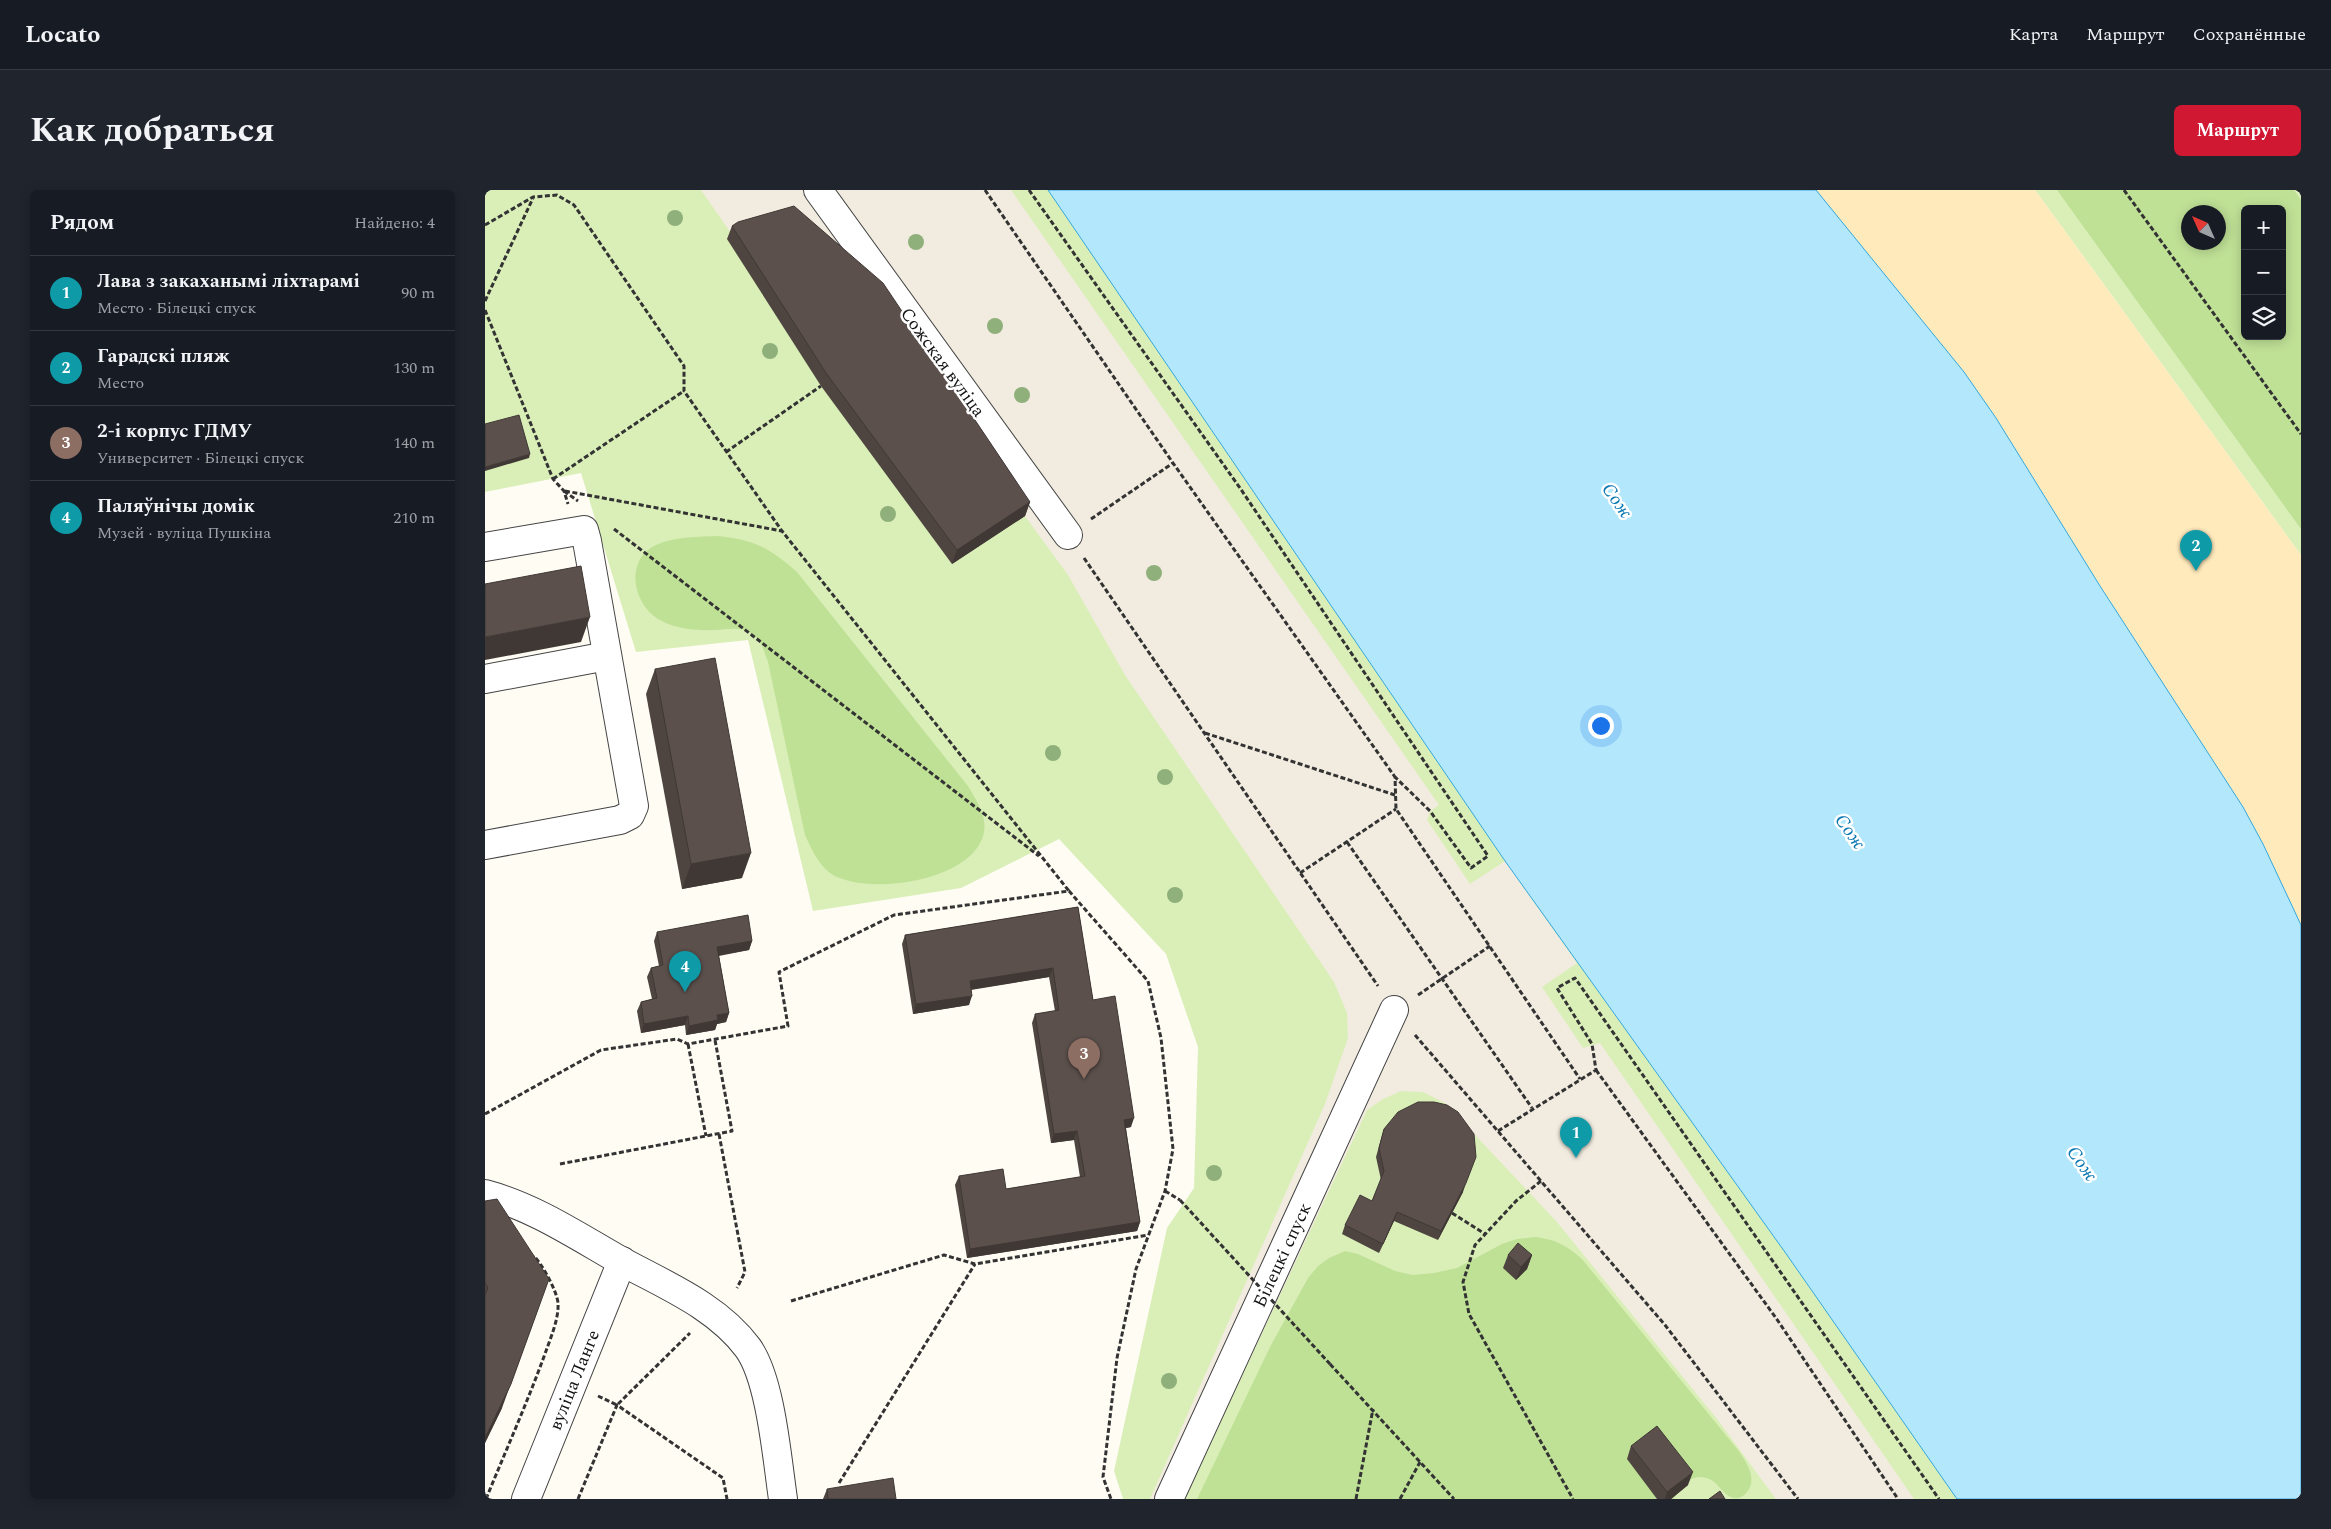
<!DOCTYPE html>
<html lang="ru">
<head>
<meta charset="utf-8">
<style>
	body { margin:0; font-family:Spectral,serif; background:#20242c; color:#f1f3f6 }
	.controls { position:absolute; right:15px; top:15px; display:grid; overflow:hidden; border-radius:8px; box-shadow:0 2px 12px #0003 }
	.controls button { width:45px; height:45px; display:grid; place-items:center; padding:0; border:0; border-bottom:1px solid #363941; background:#171b24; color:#f1f3f6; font:25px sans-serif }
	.compass { position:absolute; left:1696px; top:15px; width:45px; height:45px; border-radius:50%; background:#171b24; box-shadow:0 2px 12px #0003; rotate:315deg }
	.you { position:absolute; left:1115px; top:535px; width:18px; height:18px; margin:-12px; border:4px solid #fff; border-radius:50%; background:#1a73e8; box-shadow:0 0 0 8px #1a73e833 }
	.badge { display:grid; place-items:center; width:32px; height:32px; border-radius:50%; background:#d11832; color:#fff; font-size:16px; font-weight:700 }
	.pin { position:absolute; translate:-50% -41px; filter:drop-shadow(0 1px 2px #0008) }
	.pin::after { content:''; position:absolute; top:26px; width:18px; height:15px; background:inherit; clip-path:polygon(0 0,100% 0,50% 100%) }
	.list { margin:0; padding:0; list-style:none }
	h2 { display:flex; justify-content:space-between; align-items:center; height:65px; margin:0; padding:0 20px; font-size:21px }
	h2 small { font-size:16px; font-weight:400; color:#9ea1a6 }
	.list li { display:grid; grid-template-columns:32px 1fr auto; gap:15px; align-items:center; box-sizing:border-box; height:75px; padding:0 20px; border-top:1px solid #363941 }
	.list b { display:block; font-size:19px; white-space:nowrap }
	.list p { margin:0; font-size:16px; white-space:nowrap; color:#9ea1a6 }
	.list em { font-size:16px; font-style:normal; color:#9ea1a6 }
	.icon { flex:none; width:28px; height:28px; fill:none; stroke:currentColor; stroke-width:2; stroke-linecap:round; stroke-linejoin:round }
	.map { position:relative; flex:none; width:1816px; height:1309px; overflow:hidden; border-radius:8px }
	header { display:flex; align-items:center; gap:30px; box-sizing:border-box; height:70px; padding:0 25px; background:#171b24; border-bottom:1px solid #363941 }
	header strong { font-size:24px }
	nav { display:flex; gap:28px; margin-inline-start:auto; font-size:18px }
	.intro { display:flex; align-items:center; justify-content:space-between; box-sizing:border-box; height:120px; padding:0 30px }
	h1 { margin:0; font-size:35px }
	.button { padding:12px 22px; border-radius:8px; background:#d11832; color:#fff; font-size:18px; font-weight:700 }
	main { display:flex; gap:30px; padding:0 30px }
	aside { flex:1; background:#171b24; border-radius:8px; box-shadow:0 2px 12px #0003 }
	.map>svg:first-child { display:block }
	.green { fill:#daefb8; fill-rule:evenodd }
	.forest { fill:#bfe196; fill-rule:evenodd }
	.sand { fill:#ffeabc }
	.plaza { fill:#f2ece0 }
	.water { fill:#b3e7fc; stroke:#32a7db }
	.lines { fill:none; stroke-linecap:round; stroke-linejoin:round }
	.minor-casing { stroke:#444; stroke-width:30 }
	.path { stroke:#333; stroke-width:3; stroke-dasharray:5 2.5; stroke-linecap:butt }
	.minor { stroke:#fff; stroke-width:28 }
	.path-bridge { stroke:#333; stroke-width:3; stroke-dasharray:5 2.5; stroke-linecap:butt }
	.tree { fill:#8fb07b }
	.wall { fill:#4e4541 }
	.shaded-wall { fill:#403835 }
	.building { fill:#5b504c; stroke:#403835 }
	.labels { text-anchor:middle; stroke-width:5; stroke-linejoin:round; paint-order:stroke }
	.street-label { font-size:18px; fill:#111; stroke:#fff }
	.water-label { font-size:19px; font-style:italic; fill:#0b78b2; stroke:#fff }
</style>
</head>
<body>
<header>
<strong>Locato</strong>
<nav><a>Карта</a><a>Маршрут</a><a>Сохранённые</a></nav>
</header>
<div class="intro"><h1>Как добраться</h1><a class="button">Маршрут</a></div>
<main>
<aside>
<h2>Рядом<small>Найдено: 4</small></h2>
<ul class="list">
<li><span class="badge" style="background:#0f9aa8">1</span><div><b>Лава з закаханымі ліхтарамі</b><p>Место · Білецкі спуск</p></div><em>90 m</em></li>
<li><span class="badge" style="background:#0f9aa8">2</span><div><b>Гарадскі пляж</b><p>Место</p></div><em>130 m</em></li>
<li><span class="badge" style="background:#8d6e63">3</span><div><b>2-і корпус ГДМУ</b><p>Университет · Білецкі спуск</p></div><em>140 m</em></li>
<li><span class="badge" style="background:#0f9aa8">4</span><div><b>Паляўнічы домік</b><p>Музей · вуліца Пушкіна</p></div><em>210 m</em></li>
</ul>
</aside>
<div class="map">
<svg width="1816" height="1309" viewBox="0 0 1816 1309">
	<rect width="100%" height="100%" fill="#fffcf4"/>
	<g class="green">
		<polygon points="0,0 563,0 1020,671 1302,1065 1472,1309 638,1309 629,1281 682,1038 709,998 713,857 681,764 574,649 476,698 328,721 263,450 151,462 96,283 0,302"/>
		<path d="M1550,0h266v365zM1760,19h37v127h-37zM1704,22h30v30h-30z"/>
	</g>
	<g class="forest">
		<path d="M1572,0h237l7,10v329zM1760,19h37v127h-37zM1704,22h30v30h-30z"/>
		<path d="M234,346c38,5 49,11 78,36l171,214c8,14 19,29 16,46 -9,50 -119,65 -154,41 -12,-9 -19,-25 -25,-38l-37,-173c-4,-11 -7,-23 -17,-29 -12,-7 -24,-3 -37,-3 -27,1 -60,-3 -73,-30 -4,-8 -7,-19 -5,-29 2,-12 9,-21 20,-26 20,-9 42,-8 63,-9z"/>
		<path d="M1050,1047c22,3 31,8 47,22l156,191c8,11 20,29 9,42 -3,4 -8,7 -13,6 -10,-2 -13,-11 -21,-17 -17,-11 -32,2 -39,18h-477l74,-154 37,-67 10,-12 11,-8 16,-7 13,3 37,17 18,4 21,-2 23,-5 45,-24 15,-5z"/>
	</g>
	<polygon class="sand" points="1331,0 1550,0 1816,365 1816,735 1778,654 1758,617 1615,396 1511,228 1479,182"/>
	<polygon class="plaza" points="216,0 526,0 954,615 945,621 942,630 985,694 1020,671 1092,773 1057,797 1098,858 1115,853 1429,1309 1291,1309 1232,1229 1072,1032 960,913 938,902 916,901 898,909 882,920 699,1309 665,1309 840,914 863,848 862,823 849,792 640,485 583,385 540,326 248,46"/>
	<polygon class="water" points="563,0 1331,0 1479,182 1511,228 1615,396 1758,617 1778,654 1816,735 1816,1309 1472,1309 1302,1065 1020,671"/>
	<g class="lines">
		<defs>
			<g id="minor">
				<polyline points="333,0 583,345"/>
				<polyline points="0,357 99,340 102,351 149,616 145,625 135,630 0,655"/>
				<polyline points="0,489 122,466"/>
				<path d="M0,1004c49,13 92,42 136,67 44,24 96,45 127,87 23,32 29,111 35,151"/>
				<polyline points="41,1309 137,1071"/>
				<polyline points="684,1309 909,820"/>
			</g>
		</defs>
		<use href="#minor" class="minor-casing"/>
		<g class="path">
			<polyline points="500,0 688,273 910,587 911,619 1095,889"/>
			<polyline points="544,0 755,298 1003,666 986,678 945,621 910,587"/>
			<polyline points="1639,0 1816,244"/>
			<polyline points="0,35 48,7 72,5 89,15 199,176 199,201 297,341 584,701"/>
			<polyline points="0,111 48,8"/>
			<polyline points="0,120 68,289 79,301 83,314"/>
			<polyline points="241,262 336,196"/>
			<polyline points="68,289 199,201"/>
			<polyline points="79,301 93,311"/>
			<polyline points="80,301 297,341"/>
			<polyline points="606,329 688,273"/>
			<polyline points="129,339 554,666"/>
			<polyline points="599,368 893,796"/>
			<polyline points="720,543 910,605"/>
			<polyline points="862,652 1047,918"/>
			<polyline points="815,683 911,619"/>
			<polyline points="933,805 1005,756"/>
			<polyline points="930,845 1180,1135 1313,1309"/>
			<polyline points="203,854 221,946"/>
			<polyline points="1111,880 1291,1128 1413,1309"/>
			<polyline points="0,924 116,860 192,849 203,854 303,836 294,782 409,725 584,701 663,791 676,848 688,959 680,1001 651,1079 632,1168 618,1287 626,1309"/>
			<polyline points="1013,941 1111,880 1107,854 1072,798 1090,788 1454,1309"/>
			<polyline points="234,944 260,1082 252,1098"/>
			<polyline points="75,974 247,941 230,850"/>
			<polyline points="1056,991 1031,1011 990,1055 978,1092 984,1124 1088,1309"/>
			<polyline points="680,1001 695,1010"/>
			<polyline points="967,1023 1000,1044"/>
			<polyline points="306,1111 459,1065 490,1074 663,1045"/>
			<polyline points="845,1174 969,1309"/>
			<polyline points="113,1206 132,1215 205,1143"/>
			<polyline points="354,1293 490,1074"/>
			<path d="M1,1309c20,-49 42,-98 60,-148 5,-14 13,-33 12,-48 -1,-12 -16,-39 -24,-47"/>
			<polyline points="93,1309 132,1215 238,1288 242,1309"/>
			<polyline points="871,1309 888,1219"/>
			<polyline points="915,1309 935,1272"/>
		</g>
		<use href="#minor" class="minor"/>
		<polyline class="path-bridge" points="695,1010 845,1174"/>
	</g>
	<g class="tree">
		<circle cx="190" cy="28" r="8"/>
		<circle cx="431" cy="52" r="8"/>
		<circle cx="510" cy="136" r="8"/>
		<circle cx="285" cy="161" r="8"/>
		<circle cx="537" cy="205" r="8"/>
		<circle cx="403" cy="324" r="8"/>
		<circle cx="669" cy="383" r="8"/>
		<circle cx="568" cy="563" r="8"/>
		<circle cx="680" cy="587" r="8"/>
		<circle cx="690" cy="705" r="8"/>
		<circle cx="729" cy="983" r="8"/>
		<circle cx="684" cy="1191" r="8"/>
	</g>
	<g class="wall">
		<polygon points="247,36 545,312 540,326 467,374 336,196 242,49"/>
		<polygon points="170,479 257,688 197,699 161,504"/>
		<polygon points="593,717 608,810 646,937 641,938 655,1032 652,1041 482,1068 470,995 474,986 521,999 595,987 589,950 566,953 547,833 550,824 570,821 564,787 486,800 484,815 428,824 417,754 420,745"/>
		<polygon points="172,742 267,751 264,760 234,766 244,823 241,832 232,834 230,840 201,845 200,835 156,843 152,821 156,812 167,809 162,787 166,778 174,776 169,751"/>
		<polygon points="899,939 978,1002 953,1050 909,1031 894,1063 857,1044 860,1035 887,1011 896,990 891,967 896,949"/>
		<polygon points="0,1011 17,1218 0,1253"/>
		<polygon points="1023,1065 1047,1065 1042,1079 1031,1090 1018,1078"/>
		<polygon points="1146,1256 1203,1295 1186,1309 1172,1309 1142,1269"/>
		<polygon points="342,1299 411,1309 338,1309"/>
	</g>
	<g class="shaded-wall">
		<polygon points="45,264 44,268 0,281 0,277"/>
		<polygon points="545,312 540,326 467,374 472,360"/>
		<polygon points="105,427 96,452 0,470 0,447"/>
		<polygon points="266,663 257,688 197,699 206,674"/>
		<polygon points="267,751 264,760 229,766 232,757"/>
		<polygon points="568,778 564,787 482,800 485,791"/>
		<polygon points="487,806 484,815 428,824 431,814"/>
		<polygon points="244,823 241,832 232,834 230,840 201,845 204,836 232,825"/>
		<polygon points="203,826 200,835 156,843 159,834"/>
		<polygon points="649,928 646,937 636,939 639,930"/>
		<polygon points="592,941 589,950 566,953 569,944"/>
		<polygon points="981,993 978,1002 953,1050 956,1041"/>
		<polygon points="912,1022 909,1031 894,1063 898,1054"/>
		<polygon points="655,1032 652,1041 482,1068 485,1059"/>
		<polygon points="1047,1065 1042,1079 1031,1090 1036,1077"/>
		<polygon points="55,1113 17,1218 0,1253 0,1248"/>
		<polygon points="1208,1282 1203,1295 1186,1309 1180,1309 1182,1302"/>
	</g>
	<g class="building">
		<polygon points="309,16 398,93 545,312 472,360 341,183 247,36 253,32"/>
		<polygon points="34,225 45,264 0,277 0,234"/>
		<polygon points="96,376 105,427 0,447 0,394"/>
		<polygon points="230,468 266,663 206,674 170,479"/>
		<polygon points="593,717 608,810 630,806 649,928 639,930 655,1032 485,1059 474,986 518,979 521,999 600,986 592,941 569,944 550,824 574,820 568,778 485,791 487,806 431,814 420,745"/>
		<polygon points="263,725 267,751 232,757 244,823 232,825 233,830 204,836 203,826 159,834 156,812 172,808 166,778 178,775 172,742"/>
		<polygon points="933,912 949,912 962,915 973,922 989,944 991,967 981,993 956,1041 912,1022 898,1054 860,1035 875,1005 887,1011 899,981 894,958 899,939 913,922"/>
		<polygon points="12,1009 64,1089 26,1194 0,1248 0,1105 3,1098 0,1093 0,1011"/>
		<polygon points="1033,1053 1047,1065 1036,1077 1023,1065"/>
		<polygon points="1172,1236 1208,1282 1182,1302 1146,1256"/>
		<polygon points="408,1288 411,1309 343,1309 342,1299"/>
		<polygon points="1235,1301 1240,1309 1224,1309"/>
	</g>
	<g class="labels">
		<g class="street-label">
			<text transform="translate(458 172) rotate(54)" y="6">Сожская вуліца</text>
			<text transform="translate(797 1065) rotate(-65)" y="6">Білецкі спуск</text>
			<text transform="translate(89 1190) rotate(-68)" y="6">вуліца Ланге</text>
		</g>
		<g class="water-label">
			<text transform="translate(1133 310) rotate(55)" y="7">Сож</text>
			<text transform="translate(1366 641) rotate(55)" y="7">Сож</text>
			<text transform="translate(1598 973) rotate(55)" y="7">Сож</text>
		</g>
	</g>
</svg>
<div class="controls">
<button>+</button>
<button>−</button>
<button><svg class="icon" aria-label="layers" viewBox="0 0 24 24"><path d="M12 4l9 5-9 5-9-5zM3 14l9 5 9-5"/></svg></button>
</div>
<svg class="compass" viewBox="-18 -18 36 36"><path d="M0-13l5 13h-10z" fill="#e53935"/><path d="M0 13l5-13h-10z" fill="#9ea1a6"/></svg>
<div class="you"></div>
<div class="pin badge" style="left:1091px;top:968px;background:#0f9aa8">1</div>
<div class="pin badge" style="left:1711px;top:381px;background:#0f9aa8">2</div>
<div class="pin badge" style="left:599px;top:889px;background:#8d6e63">3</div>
<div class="pin badge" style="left:200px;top:802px;background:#0f9aa8">4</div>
</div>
</main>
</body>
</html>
